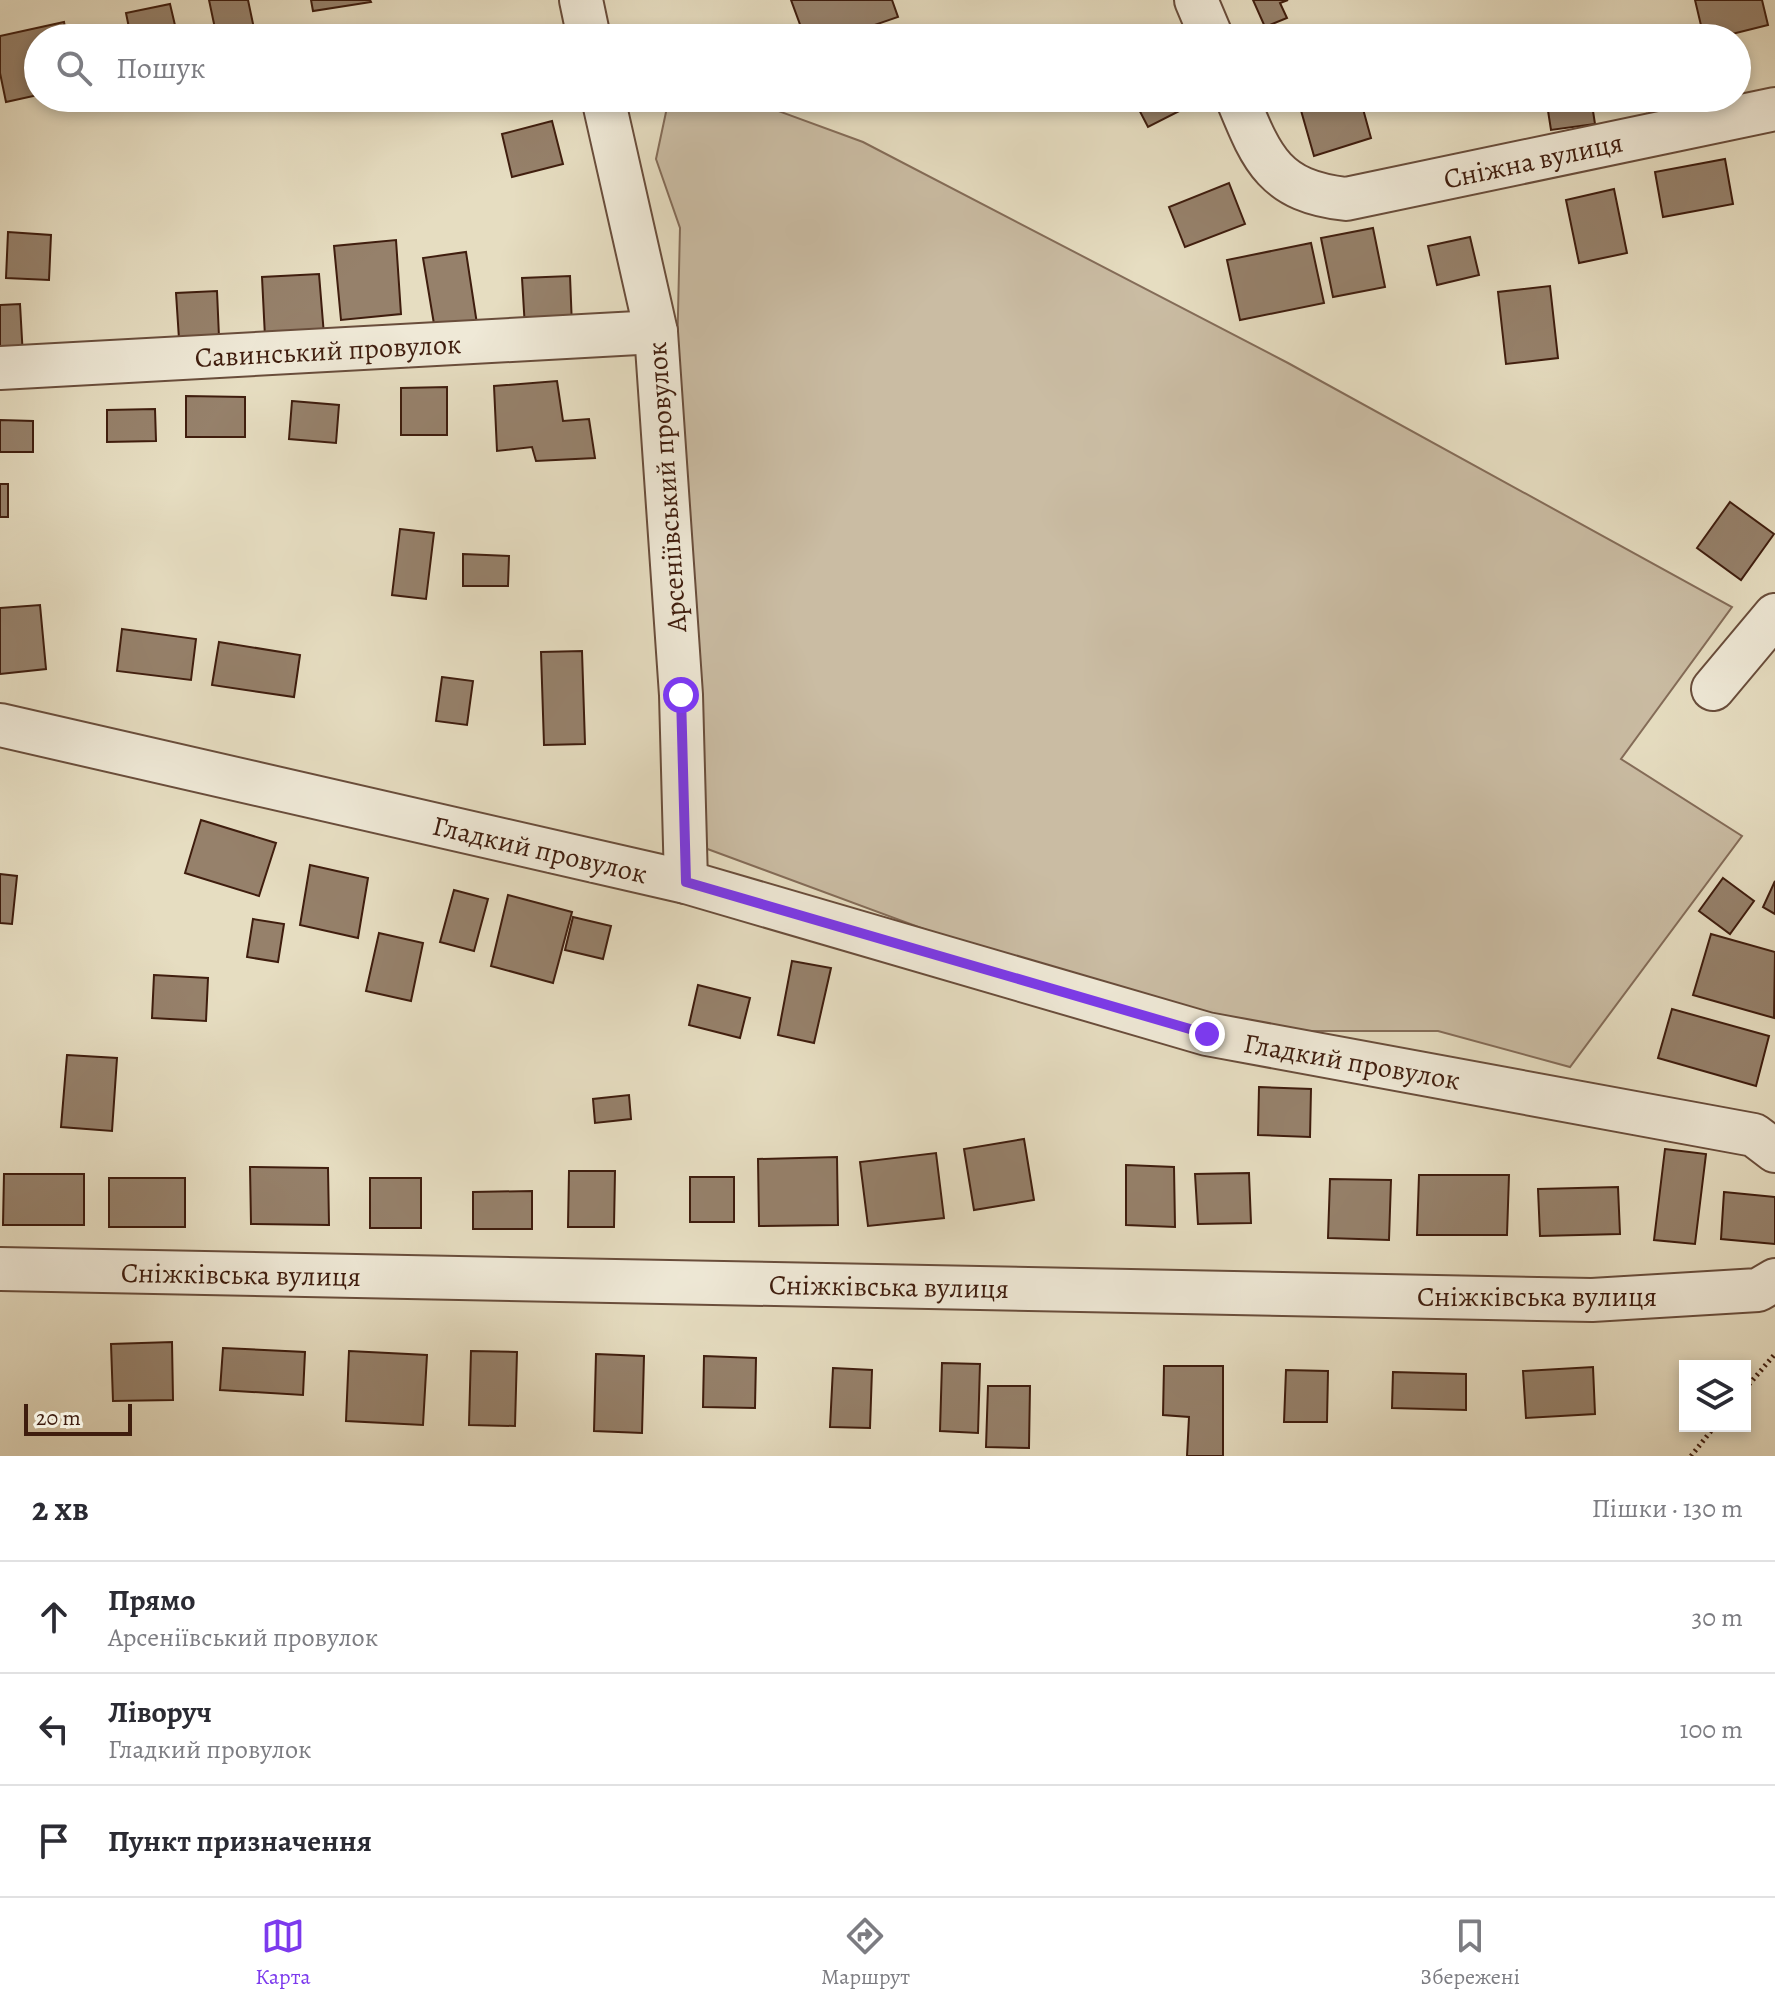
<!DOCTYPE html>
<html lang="uk">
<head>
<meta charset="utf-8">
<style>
	body { margin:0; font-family:Alegreya,serif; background:#f2f2f3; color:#2b2b33 }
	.controls { position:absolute; right:24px; bottom:24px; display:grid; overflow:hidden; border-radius:0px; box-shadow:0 4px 12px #0003 }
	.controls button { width:72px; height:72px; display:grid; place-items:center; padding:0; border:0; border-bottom:2px solid #e1e1e2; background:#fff; color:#2b2b33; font:40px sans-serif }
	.scale { position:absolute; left:24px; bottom:20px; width:108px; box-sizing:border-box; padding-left:8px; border:4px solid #3f1d0e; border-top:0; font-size:22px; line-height:28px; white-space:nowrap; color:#3f1d0e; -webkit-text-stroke:6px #efe9d7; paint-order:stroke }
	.stop { position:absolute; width:24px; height:24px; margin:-18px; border:6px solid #7c3aed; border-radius:50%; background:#fff }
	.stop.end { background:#7c3aed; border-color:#fff; box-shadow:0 2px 8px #0008 }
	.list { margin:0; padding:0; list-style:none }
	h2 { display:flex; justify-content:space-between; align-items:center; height:104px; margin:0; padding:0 32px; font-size:34px }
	h2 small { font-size:26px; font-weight:400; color:#7c7c81 }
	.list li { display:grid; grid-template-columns:52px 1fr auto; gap:24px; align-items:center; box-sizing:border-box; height:112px; padding:0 32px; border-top:2px solid #e1e1e2 }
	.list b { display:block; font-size:30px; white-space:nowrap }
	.list p { margin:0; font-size:26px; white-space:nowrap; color:#7c7c81 }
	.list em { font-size:26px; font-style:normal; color:#7c7c81 }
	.icon { flex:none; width:44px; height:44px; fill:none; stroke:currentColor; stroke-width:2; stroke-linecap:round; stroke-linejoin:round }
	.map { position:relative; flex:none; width:1775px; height:1456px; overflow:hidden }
	.search { position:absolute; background:#fff; box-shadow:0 4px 12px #0003; left:24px; right:24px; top:24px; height:88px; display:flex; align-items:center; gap:20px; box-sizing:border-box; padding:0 28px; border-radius:44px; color:#7c7c81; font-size:30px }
	.sheet { height:440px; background:#fff }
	nav { display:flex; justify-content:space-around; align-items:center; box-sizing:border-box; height:112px; border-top:2px solid #e1e1e2; background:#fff; font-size:22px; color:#7c7c81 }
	nav a { display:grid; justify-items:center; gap:4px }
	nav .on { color:#7c3aed }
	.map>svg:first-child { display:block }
	.green { fill:#cabca3; stroke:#846c58; stroke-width:2 }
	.building { fill:#96816b; stroke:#3f1d0e; stroke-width:2 }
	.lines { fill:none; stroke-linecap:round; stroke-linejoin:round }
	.street-casing { stroke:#694d3b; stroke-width:46 }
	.path { stroke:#3f1d0e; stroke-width:5; stroke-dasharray:2 4; stroke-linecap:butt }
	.street { stroke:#efe9d7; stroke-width:42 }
	.route { stroke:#7c3aed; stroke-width:10 }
	.labels { text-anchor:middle; stroke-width:7; stroke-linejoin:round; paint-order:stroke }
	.street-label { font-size:28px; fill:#3f1d0e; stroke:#efe9d7 }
</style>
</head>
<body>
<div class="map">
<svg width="1775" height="1456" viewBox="0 0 1775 1456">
	<rect width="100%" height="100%" fill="#e6ddc1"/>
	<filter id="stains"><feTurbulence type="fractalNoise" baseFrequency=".0025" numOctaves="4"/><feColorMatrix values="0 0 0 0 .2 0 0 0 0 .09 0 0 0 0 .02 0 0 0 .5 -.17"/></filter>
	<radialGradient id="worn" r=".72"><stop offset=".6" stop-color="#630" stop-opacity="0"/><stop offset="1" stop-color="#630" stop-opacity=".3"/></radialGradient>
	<polygon class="green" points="669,98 743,98 863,142 1288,363 1732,607 1621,759 1742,836 1570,1067 1438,1031 1251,1031 1051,976 702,847 674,485 680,228 656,159"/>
	<g class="building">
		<polygon points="209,0 248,0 256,38 217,38"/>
		<polygon points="311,0 370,0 371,2 313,11"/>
		<polygon points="791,0 892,0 898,17 851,33 853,38 805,38"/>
		<polygon points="1253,0 1288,0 1280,3 1287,18 1265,27"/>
		<polygon points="1695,0 1762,0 1768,25 1716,38 1704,38"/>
		<polygon points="170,4 178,38 131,38 126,13"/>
		<polygon points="64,22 67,38 38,38 38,95 6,102 0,73 0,36"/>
		<polygon points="1133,98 1195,98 1197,102 1148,127"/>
		<polygon points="1306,98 1360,98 1371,138 1314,156 1298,100"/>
		<polygon points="1425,98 1464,98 1465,108 1426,111"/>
		<polygon points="1546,98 1591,98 1595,124 1551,130"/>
		<polygon points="1644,98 1703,98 1647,111"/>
		<polygon points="552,121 563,164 512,177 502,134"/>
		<polygon points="1725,159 1733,204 1663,217 1655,172"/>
		<polygon points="1229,183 1245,224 1185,247 1169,207"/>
		<polygon points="1614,189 1627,253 1579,263 1566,200"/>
		<polygon points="1373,228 1385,287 1333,297 1321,238"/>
		<polygon points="8,232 51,235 49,280 6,278"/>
		<polygon points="1470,237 1479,275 1437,285 1428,246"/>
		<polygon points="396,240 401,314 341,320 334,246"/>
		<polygon points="1311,243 1324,303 1240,320 1227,260"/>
		<polygon points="466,252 477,324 435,330 423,258"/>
		<polygon points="319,274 324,335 265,337 262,277"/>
		<polygon points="570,276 572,326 525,328 522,278"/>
		<polygon points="1550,286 1558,358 1506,364 1498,292"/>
		<polygon points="217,291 219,337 179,339 176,293"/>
		<polygon points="20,304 23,357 0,359 0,305"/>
		<polygon points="557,381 563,421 589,419 595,458 536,461 532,447 497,451 494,386"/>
		<polygon points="447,387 447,435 401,435 401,388"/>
		<polygon points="186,396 245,397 245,437 186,437"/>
		<polygon points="292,401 339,405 336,443 289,439"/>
		<polygon points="155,409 156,441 107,442 107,410"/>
		<polygon points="0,420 33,421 33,452 0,452"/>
		<rect x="0" y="484" width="8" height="33"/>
		<polygon points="1730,502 1774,534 1741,580 1697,548"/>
		<polygon points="400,529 434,533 426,599 392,595"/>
		<polygon points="463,554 509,556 508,586 463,586"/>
		<polygon points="40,605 46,669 0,674 0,608"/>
		<polygon points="122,629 196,639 191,680 117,671"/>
		<polygon points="219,642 300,655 294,697 212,685"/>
		<polygon points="582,651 585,744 544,745 541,652"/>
		<polygon points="442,677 473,681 467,725 436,721"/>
		<polygon points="201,820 276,843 259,896 185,873"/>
		<polygon points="310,865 368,878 358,938 300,925"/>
		<polygon points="0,874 17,876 12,924 0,923"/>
		<polygon points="1723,878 1754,901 1730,934 1699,911"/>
		<polygon points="1775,881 1775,914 1763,907"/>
		<polygon points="454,890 488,899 474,951 440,942"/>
		<polygon points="508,895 572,912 553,983 491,966"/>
		<polygon points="573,917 611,926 603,959 565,950"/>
		<polygon points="253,919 284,924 278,962 247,957"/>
		<polygon points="379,933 423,943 411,1001 366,991"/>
		<polygon points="1711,934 1775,952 1774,1018 1693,995"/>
		<polygon points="792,961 831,968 814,1043 778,1035"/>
		<polygon points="154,975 208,978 206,1021 152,1018"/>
		<polygon points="698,985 750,998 740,1038 689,1025"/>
		<polygon points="1672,1009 1769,1036 1756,1086 1658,1058"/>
		<polygon points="67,1055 117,1058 112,1131 61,1127"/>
		<polygon points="1259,1087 1311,1089 1310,1137 1258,1135"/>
		<polygon points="629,1095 631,1119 595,1123 593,1099"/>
		<polygon points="1024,1139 1034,1200 974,1210 964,1149"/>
		<polygon points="1665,1149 1706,1154 1695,1244 1654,1240"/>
		<polygon points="936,1153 944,1218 868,1226 860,1162"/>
		<polygon points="837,1157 838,1225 759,1226 758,1159"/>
		<polygon points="1126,1165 1174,1167 1175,1227 1126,1225"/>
		<polygon points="250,1167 328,1168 329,1225 251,1224"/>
		<polygon points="569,1171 615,1171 614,1227 568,1227"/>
		<polygon points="1249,1173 1251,1223 1198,1224 1195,1174"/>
		<polygon points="4,1174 84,1174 84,1225 3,1225"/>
		<polygon points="1419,1175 1509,1175 1507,1235 1417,1235"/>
		<rect x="690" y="1177" width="44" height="45"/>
		<rect x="109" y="1178" width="76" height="49"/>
		<rect x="370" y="1178" width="51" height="50"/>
		<polygon points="1330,1179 1391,1180 1389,1240 1328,1238"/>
		<polygon points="1618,1187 1620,1234 1540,1236 1538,1189"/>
		<polygon points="532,1191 532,1229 473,1229 473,1192"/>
		<polygon points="1724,1192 1775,1197 1775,1244 1721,1239"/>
		<polygon points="172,1342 173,1400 113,1401 111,1344"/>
		<polygon points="223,1348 305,1352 303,1395 220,1390"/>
		<polygon points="349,1351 427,1355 423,1425 346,1421"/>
		<polygon points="471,1351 517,1352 515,1426 469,1425"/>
		<polygon points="596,1354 644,1356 642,1433 594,1431"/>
		<polygon points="704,1356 756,1358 755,1408 703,1407"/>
		<polygon points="942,1363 980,1364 978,1433 940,1431"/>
		<polygon points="1164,1366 1223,1366 1223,1456 1187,1456 1189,1417 1163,1415"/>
		<polygon points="1593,1367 1595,1414 1526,1418 1523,1371"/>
		<polygon points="833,1368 872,1370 870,1428 830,1427"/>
		<polygon points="1286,1370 1328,1371 1327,1422 1284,1422"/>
		<polygon points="1393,1372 1466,1374 1466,1410 1392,1408"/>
		<polygon points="988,1386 1030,1386 1029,1448 986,1447"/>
	</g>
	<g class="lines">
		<defs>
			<g id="street">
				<polyline points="581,0 589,38"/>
				<polyline points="1196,0 1212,38"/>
				<polyline points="603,98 656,332 681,695 686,882"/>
				<path d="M1237,98c25,61 37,93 109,101l429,-90"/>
				<polyline points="0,368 656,332"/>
				<polyline points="1713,689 1775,615"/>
				<polyline points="0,725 686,882 1207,1034 1754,1135 1775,1151"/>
				<polyline points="0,1269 1592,1300 1758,1290 1775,1280"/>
			</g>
		</defs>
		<use href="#street" class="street-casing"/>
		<g class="path">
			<polyline points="1745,1389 1775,1354"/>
			<polyline points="1691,1456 1715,1426"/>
		</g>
		<use href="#street" class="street"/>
	</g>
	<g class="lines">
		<polyline class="route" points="681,695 686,882 1207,1034"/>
	</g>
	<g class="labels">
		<g class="street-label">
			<text transform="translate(1533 160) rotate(-12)" y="10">Сніжна вулиця</text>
			<text transform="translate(328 350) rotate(-3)" y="10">Савинський провулок</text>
			<text transform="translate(666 487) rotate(-94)" y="10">Арсеніївський провулок</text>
			<text transform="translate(540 849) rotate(13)" y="10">Гладкий провулок</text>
			<text transform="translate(1352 1061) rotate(10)" y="10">Гладкий провулок</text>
			<text transform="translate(241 1274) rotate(1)" y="10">Сніжківська вулиця</text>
			<text transform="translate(889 1286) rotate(1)" y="10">Сніжківська вулиця</text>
			<text x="1537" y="1306">Сніжківська вулиця</text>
		</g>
	</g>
	<rect width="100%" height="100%" filter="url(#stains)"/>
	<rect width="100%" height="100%" fill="url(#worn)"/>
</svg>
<div class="controls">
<button><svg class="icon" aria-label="layers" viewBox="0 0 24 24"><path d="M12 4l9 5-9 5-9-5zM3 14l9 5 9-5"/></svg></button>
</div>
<div class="scale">20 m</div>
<div class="stop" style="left:681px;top:695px"></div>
<div class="stop end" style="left:1207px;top:1034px"></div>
<div class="search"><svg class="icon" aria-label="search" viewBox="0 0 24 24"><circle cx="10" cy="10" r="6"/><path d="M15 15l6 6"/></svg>Пошук</div>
</div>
<section class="sheet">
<h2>2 хв<small>Пішки · 130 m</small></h2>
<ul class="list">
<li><svg class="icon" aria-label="ahead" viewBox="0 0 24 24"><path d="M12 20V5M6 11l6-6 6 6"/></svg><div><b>Прямо</b><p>Арсеніївський провулок</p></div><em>30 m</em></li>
<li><svg class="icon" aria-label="left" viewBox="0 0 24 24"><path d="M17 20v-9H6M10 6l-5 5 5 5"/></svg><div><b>Ліворуч</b><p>Гладкий провулок</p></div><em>100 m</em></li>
<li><svg class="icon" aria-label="arrive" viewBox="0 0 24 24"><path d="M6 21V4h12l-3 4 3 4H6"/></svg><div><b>Пункт призначення</b></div></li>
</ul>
</section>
<nav>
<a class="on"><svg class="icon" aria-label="map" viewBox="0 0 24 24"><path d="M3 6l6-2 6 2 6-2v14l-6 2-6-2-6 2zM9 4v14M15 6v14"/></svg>Карта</a>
<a><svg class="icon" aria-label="directions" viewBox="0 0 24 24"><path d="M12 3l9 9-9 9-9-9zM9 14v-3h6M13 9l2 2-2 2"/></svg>Маршрут</a>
<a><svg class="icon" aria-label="saved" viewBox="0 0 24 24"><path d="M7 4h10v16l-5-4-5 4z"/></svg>Збережені</a>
</nav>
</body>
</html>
